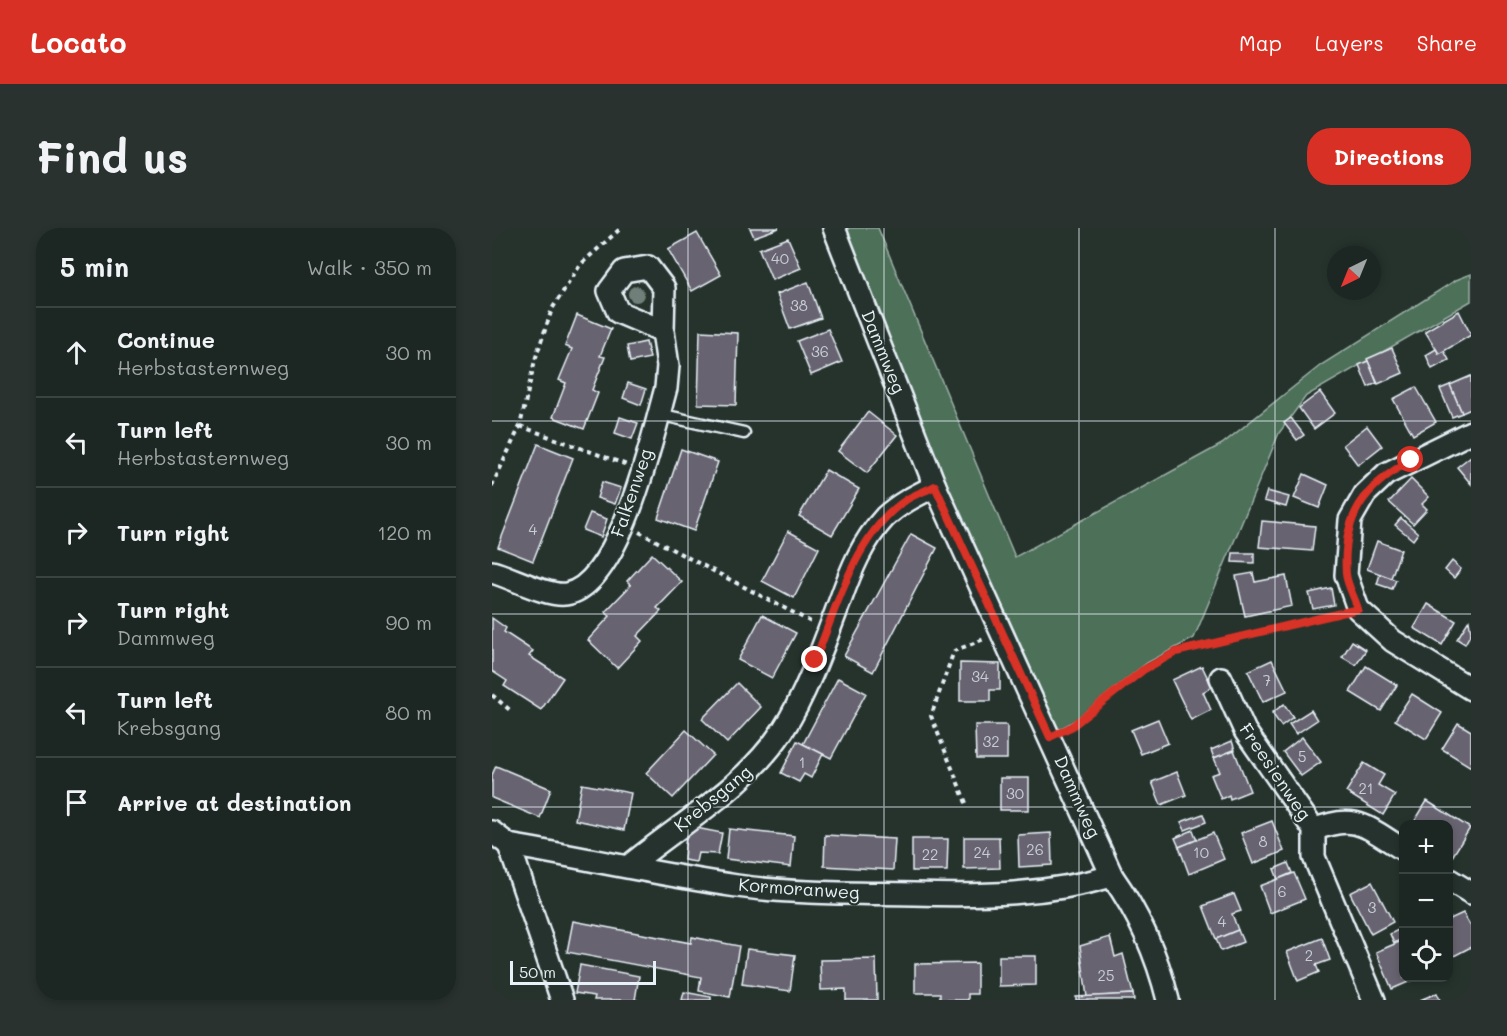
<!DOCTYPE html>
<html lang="en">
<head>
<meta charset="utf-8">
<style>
	body { margin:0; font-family:Mali,sans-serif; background:#29322f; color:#f1f3f6 }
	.controls { position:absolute; right:18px; bottom:18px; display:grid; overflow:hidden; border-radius:12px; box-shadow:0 3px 9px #0003 }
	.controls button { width:54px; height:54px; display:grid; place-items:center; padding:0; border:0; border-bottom:2px solid #3a4340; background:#1c2622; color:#f1f3f6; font:30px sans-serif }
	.compass { position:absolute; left:835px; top:18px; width:54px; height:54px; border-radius:50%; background:#1c2622; box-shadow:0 3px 9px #0003; rotate:223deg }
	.scale { position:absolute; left:18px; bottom:15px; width:146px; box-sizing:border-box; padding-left:6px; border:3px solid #e8f1f8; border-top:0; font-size:16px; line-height:21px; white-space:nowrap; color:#e8f1f8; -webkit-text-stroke:4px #26332d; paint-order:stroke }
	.stop { position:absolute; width:18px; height:18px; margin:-14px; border:4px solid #d93025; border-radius:50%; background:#fff }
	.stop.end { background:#d93025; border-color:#fff; box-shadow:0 2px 6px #0008 }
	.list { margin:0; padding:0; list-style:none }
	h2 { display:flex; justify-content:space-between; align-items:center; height:78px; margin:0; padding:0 24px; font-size:26px }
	h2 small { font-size:20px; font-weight:400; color:#a0a5a5 }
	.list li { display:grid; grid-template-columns:39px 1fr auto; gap:18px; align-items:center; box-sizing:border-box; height:90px; padding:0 24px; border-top:2px solid #3a4340 }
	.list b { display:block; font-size:22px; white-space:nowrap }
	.list p { margin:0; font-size:20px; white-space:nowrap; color:#a0a5a5 }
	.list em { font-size:20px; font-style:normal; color:#a0a5a5 }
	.icon { flex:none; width:33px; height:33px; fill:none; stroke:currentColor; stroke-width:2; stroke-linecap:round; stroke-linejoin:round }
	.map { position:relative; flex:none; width:979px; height:772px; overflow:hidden; border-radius:24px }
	header { display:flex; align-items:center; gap:36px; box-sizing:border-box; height:84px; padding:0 30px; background:#d93025; color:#fff }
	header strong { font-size:28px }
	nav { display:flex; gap:33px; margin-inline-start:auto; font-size:21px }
	.intro { display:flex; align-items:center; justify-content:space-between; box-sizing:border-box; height:144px; padding:0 36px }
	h1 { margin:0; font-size:42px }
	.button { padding:15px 27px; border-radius:24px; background:#d93025; color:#fff; font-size:21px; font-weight:700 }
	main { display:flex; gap:36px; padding:0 36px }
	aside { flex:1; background:#1c2622; border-radius:24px; box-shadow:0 3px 9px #0003 }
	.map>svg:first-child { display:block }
	.green { fill:#4e6f59; stroke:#9bb0a8; stroke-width:1.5 }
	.building { fill:#67636f; stroke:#e8f1f8; stroke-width:1.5 }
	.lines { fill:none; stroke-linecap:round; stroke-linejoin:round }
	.lane-casing { stroke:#e8f1f8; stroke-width:15 }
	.street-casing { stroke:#e8f1f8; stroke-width:26 }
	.path { stroke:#e8f1f8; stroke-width:4; stroke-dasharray:4.5 4.5; stroke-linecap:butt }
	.lane { stroke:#26332d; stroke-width:10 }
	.street { stroke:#26332d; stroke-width:21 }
	.tree { fill:#6f7f79 }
	.route { stroke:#d93025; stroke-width:8 }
	.grid { fill:none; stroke:#e8f1f8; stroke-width:1.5; stroke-opacity:0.55 }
	.labels { text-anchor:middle; stroke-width:4.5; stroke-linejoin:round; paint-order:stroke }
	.number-label { font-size:15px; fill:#c8ced6 }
	.street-label { font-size:18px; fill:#e8f1f8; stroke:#26332d }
</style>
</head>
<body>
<header>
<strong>Locato</strong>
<nav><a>Map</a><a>Layers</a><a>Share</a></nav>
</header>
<div class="intro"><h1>Find us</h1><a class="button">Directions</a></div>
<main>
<aside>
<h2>5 min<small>Walk · 350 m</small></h2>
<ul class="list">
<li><svg class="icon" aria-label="ahead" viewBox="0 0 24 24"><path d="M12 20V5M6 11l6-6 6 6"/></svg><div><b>Continue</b><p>Herbstasternweg</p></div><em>30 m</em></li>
<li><svg class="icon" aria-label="left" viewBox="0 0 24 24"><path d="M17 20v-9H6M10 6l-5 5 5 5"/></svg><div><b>Turn left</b><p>Herbstasternweg</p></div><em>30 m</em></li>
<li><svg class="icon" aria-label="right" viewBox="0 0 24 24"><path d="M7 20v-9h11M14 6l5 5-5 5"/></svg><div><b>Turn right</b></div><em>120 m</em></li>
<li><svg class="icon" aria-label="right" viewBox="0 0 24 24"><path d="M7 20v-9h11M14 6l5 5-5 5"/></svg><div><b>Turn right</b><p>Dammweg</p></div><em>90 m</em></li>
<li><svg class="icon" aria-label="left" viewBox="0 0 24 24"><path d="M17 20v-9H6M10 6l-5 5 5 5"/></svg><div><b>Turn left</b><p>Krebsgang</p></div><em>80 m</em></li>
<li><svg class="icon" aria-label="arrive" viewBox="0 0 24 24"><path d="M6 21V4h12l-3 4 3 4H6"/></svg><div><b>Arrive at destination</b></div></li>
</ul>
</aside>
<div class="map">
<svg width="979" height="772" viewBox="0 0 979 772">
	<rect width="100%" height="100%" fill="#26332d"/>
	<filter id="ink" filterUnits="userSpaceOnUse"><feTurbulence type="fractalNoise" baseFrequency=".0167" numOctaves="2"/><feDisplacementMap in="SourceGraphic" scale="12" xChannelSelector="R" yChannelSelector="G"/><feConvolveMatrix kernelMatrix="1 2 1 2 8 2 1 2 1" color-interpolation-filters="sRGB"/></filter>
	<g filter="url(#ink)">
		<polygon class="green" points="353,0 386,0 523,329 730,216 829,137 964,52 979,46 979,73 814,168 787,205 702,410 655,435 584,492 566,502 457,263"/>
		<g class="building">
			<polygon points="258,0 287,0 262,9"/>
			<polygon points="205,5 229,47 200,63 176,21"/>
			<polygon points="296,10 309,40 280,52 267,21"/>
			<polygon points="316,54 329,90 298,101 285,66"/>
			<polygon points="967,83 979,107 947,126 933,103"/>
			<polygon points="85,87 119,101 108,128 113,129 100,162 106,165 92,201 61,189 74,155 67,152 80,121 73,118"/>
			<polygon points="336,101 350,134 319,147 305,113"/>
			<polygon points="208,103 246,105 244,177 206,176"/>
			<polygon points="154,114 158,130 138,134 135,118"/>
			<polygon points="900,120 911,145 886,156 875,131"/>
			<polygon points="944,121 947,126 952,123 957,132 940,141 934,127"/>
			<polygon points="876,133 885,155 876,159 867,137"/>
			<polygon points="979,148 979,181 970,185 958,157"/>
			<polygon points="136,155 154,161 149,177 131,170"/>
			<polygon points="958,157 970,185 960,189 948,161"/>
			<polygon points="924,159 944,194 921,207 901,171"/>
			<polygon points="828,164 843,185 822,201 807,180"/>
			<polygon points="376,184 405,207 375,245 346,223"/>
			<polygon points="128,189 146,195 140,211 123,205"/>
			<polygon points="799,190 812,207 805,212 792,195"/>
			<polygon points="875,198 890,218 866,237 851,217"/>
			<polygon points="46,216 81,230 41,333 6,319"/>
			<polygon points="189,221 226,234 202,303 166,290"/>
			<polygon points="979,228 979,256 965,239"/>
			<polygon points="334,242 367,261 340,307 307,288"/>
			<polygon points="812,246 836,257 827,280 802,270"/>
			<polygon points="919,251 937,269 930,276 935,281 921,296 897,274"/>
			<polygon points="110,254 129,260 123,276 105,270"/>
			<polygon points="775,263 797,269 794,279 772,273"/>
			<polygon points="98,285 115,291 109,309 91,302"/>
			<polygon points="909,290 926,305 921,312 903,297"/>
			<polygon points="770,293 823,298 820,323 767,319"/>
			<polygon points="296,303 327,320 302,370 270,353"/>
			<polygon points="419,306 445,320 381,444 352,428"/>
			<polygon points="885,313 909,322 899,350 875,341"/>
			<polygon points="741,325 762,325 762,335 740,334"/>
			<polygon points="160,326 190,354 165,380 169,383 145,408 150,413 125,440 96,412 118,388 113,384 139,357 135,353"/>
			<polygon points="960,333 969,341 962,350 953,342"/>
			<polygon points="761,345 763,354 794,348 800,378 753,388 744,348"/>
			<polygon points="888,346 904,352 900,361 885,356"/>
			<polygon points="839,360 842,377 821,381 817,365"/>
			<polygon points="936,376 964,393 950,417 922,400"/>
			<polygon points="270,387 304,405 280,450 246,432"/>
			<polygon points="0,390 14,400 12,404 41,423 37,428 71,450 49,482 12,458 15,453 0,443"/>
			<polygon points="977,392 979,405 973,416 965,411"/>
			<polygon points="860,413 874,422 864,437 850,429"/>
			<polygon points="780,432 795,463 771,474 756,443"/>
			<polygon points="468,435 508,436 508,462 498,462 498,473 468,473"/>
			<polygon points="710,438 720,459 711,464 719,482 699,492 680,452"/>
			<polygon points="874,438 905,457 889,483 858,464"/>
			<polygon points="346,450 374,465 339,530 311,516"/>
			<polygon points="245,455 269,479 235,515 210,491"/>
			<polygon points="920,466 950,485 934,511 903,492"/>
			<polygon points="792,476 801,489 789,498 780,485"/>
			<polygon points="819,482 825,492 804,506 797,496"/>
			<polygon points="666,491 676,515 649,526 639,502"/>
			<polygon points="966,495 979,503 979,539 950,521"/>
			<polygon points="483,497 515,497 515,531 484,531"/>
			<polygon points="194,502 221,527 181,570 154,545"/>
			<polygon points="810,509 829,534 809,548 791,524"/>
			<polygon points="305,513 331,526 319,550 312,546 307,554 289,545"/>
			<polygon points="740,513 743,522 722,530 719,522"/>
			<polygon points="742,522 758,563 738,571 737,567 729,571 719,547 728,544 722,530"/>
			<polygon points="872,535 892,547 886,557 903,567 891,587 854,564"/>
			<polygon points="4,538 59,561 48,590 0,570 0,547"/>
			<polygon points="685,544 694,567 669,577 660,554"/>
			<rect x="508" y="550" width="29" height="32"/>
			<polygon points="90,556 139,565 132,602 83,592"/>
			<polygon points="935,573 978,600 960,629 956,627 956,596 921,596"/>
			<polygon points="711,586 714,594 693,602 689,594"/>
			<polygon points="780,593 792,623 761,636 749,605"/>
			<polygon points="204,600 230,605 226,626 206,625 204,634 192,632 194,605"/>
			<polygon points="237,601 302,608 299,639 234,631"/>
			<polygon points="701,602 705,612 687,619 683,610"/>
			<polygon points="559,605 560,637 527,639 526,607"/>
			<polygon points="721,605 732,631 697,646 687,619"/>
			<polygon points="333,607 403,611 401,642 332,638"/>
			<polygon points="472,609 507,609 508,640 472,641"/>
			<polygon points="420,611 456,611 455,643 420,643"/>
			<polygon points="796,635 800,645 786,651 782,641"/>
			<polygon points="802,645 813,671 778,685 768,658"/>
			<polygon points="880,654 901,694 879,706 858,665"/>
			<polygon points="742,666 749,683 740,686 746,702 724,711 711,678"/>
			<polygon points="971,685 979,699 979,719 960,729 956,722 956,692"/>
			<polygon points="81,693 199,715 200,709 247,718 238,769 207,763 209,749 75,724"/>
			<polygon points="912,699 912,710 902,715 898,706"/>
			<polygon points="746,702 751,714 729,723 724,711"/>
			<polygon points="618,709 623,729 631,726 641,766 595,769 588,718"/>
			<polygon points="830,710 838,732 824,737 827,744 806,753 795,724"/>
			<polygon points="912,712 912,750 920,750 921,752 900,761 884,724"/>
			<polygon points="255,721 303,727 298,763 250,756"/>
			<polygon points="507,728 544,728 544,757 507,758"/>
			<polygon points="384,731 385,772 354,772 354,761 329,762 328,732"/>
			<polygon points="485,735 485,766 476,766 476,772 448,772 448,765 423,765 423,736"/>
			<polygon points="88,737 147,748 143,772 146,772 102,772 103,768 83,765"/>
			<polygon points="192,764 219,769 219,772 190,772"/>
			<polygon points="945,765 948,772 928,772"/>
			<polygon points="641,766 642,772 584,772 584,769"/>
		</g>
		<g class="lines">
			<defs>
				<polyline id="lane" points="166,186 252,205"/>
				<g id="street">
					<path d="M342,0l101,258 177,390c27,38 45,79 56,124"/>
					<polyline points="979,204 894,246 873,266 858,292 854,347 866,381 901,413 979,461"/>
					<path d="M0,344c19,5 56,25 74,22 54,-8 87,-160 100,-206l2,-22 -5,-35 1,-43 -16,-21 -24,4 -15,20 9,21 45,19"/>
					<polyline points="729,450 753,503 822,602 822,629 882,772"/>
					<path d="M822,602c42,-18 54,-2 90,20"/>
					<path d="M0,604l17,13c76,13 152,30 228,41 58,8 119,7 177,8 67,2 134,1 198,-18"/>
					<polyline points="17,617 70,772"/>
					<path d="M137,638c53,-44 115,-77 154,-136 23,-35 42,-89 57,-129 11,-31 22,-59 45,-84 15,-14 32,-22 50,-31"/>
					<polyline points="956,651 979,665"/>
				</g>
			</defs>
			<use href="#lane" class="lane-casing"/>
			<use href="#street" class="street-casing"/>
			<g class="path">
				<polyline points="28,198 135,237"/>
				<polyline points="0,258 28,198 43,132 60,81 88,37 129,0"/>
				<polyline points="147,304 321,395"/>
				<polyline points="0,467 19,483"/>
				<polyline points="573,502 651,442 684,424 848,385"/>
				<polyline points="474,575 439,488 462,423 492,411"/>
			</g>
			<use href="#lane" class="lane"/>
			<use href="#street" class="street"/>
		</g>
		<circle class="tree" cx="144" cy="66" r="8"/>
	</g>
	<g class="lines" filter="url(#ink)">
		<path class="route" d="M323,432c22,-53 41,-127 91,-160 9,-6 20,-9 29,-14l115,251 21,-10 72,-57 33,-18 182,-43c-3,-11 -11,-24 -12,-35 -4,-57 17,-87 65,-114"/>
	</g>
	<path class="grid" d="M196,0v772M392,0v772M587,0v772M783,0v772M0,193h979M0,386h979M0,579h979"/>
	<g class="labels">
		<g class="number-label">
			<text x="288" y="36">40</text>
			<text x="307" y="83">38</text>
			<text x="328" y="129">36</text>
			<text x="41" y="307">4</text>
			<text x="488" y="454">34</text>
			<text x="775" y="458">7</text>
			<text x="499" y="519">32</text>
			<text x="810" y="534">5</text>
			<text x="310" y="540">1</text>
			<text x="874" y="566">21</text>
			<text x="523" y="571">30</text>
			<text x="771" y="619">8</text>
			<text x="543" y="627">26</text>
			<text x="490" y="630">24</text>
			<text x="709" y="630">10</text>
			<text x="438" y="632">22</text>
			<text x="790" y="669">6</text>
			<text x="880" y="685">3</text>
			<text x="730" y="699">4</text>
			<text x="817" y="733">2</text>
			<text x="614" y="753">25</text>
		</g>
		<g class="street-label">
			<text transform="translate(391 124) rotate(68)" y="6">Dammweg</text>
			<text transform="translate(140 265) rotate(-71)" y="6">Falkenweg</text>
			<text transform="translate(783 544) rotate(56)" y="6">Freesienweg</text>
			<text transform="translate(585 569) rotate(66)" y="6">Dammweg</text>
			<text transform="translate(221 571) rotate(-39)" y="6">Krebsgang</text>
			<text transform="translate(307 661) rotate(4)" y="6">Kormoranweg</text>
		</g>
	</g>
</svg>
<div class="controls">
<button>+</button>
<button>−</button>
<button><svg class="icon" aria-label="locate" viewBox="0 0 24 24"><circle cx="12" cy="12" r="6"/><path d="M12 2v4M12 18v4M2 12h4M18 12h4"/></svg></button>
</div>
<svg class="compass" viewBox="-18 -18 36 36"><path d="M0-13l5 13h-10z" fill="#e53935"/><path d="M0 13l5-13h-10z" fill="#a0a5a5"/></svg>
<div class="scale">50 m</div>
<div class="stop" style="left:919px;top:232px"></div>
<div class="stop end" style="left:323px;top:432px"></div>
</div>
</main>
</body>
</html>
